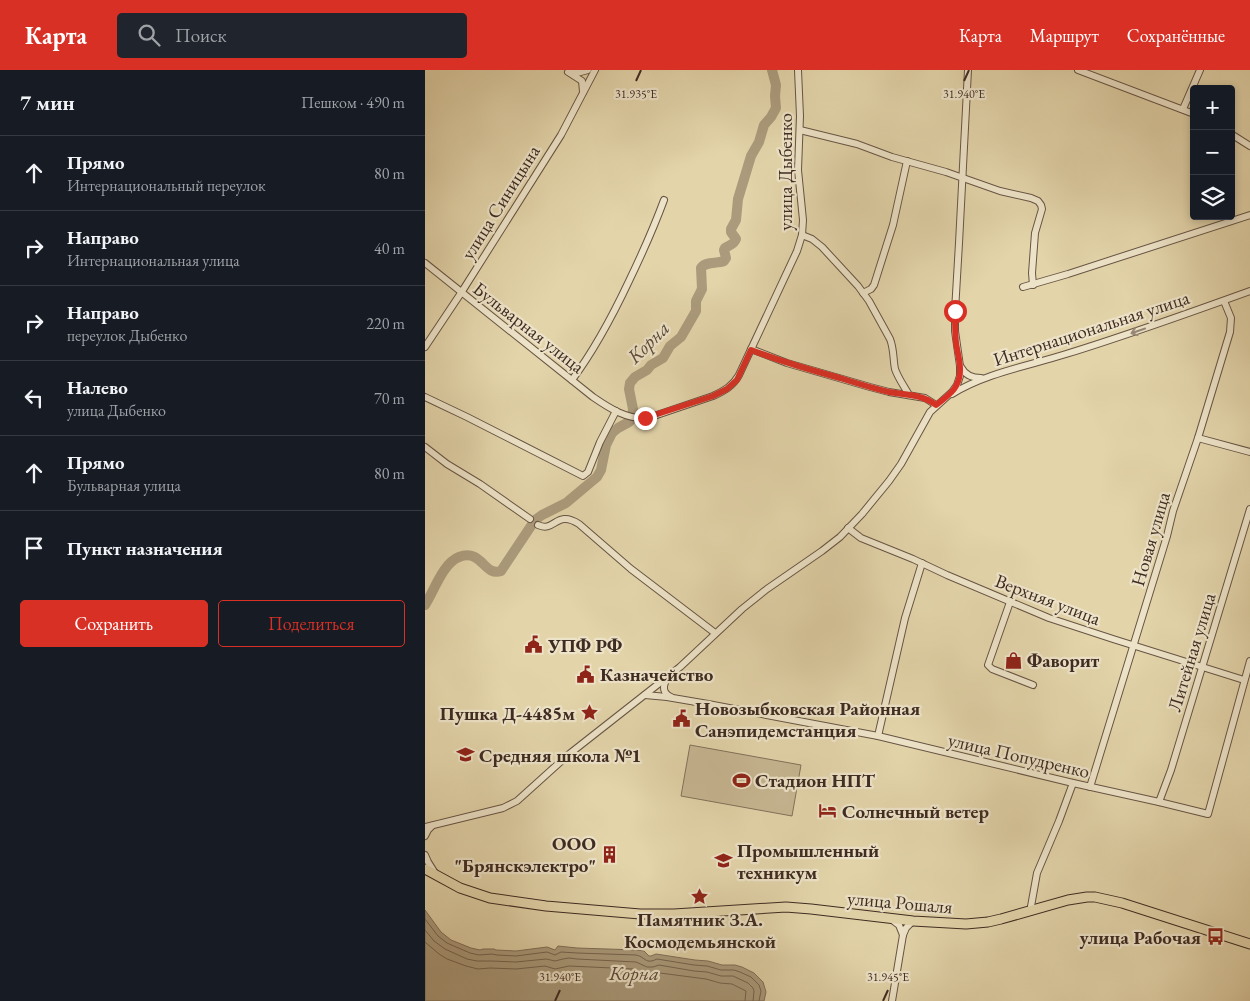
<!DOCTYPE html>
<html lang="ru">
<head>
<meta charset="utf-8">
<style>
	body { margin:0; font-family:"EB Garamond",serif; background:#20242c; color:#f1f3f6 }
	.controls { position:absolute; right:15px; top:15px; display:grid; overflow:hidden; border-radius:5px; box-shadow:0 2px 8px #0003 }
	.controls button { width:45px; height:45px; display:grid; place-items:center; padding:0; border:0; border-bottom:1px solid #363941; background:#171b24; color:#f1f3f6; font:25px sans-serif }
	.stop { position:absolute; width:15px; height:15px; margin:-11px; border:4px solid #d93025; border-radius:50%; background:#fff }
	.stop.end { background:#d93025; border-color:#fff; box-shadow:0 1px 5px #0008 }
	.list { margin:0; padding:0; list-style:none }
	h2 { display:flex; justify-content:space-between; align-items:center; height:65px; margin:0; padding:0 20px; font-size:21px }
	h2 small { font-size:16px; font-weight:400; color:#9ea1a6 }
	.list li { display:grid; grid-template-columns:32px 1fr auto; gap:15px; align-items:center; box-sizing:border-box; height:75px; padding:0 20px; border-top:1px solid #363941 }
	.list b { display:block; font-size:19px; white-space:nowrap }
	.list p { margin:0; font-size:16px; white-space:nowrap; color:#9ea1a6 }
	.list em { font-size:16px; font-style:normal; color:#9ea1a6 }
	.actions { display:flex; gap:10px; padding:15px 20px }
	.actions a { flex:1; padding:11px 0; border:1px solid #d93025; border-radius:5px; text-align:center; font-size:18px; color:#d93025 }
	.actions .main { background:#d93025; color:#fff }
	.icon { flex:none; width:28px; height:28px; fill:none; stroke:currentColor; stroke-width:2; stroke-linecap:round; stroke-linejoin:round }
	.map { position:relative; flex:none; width:825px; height:931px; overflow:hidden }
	header { display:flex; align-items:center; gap:30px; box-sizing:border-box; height:70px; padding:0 25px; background:#d93025; color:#fff }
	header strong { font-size:24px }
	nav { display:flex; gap:28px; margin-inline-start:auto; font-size:18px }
	.search { width:350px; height:45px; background:#20242c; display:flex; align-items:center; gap:12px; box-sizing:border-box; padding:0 18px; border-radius:5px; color:#9ea1a6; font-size:19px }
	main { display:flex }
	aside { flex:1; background:#171b24 }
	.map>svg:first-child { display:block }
	.garden { fill:#c7b793; stroke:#82715a }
	.water { fill:#ab9b7c; stroke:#7f6e58 }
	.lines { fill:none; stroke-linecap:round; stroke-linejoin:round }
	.shore { stroke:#74634f; stroke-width:1 }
	.river { stroke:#ab9b7c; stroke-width:10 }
	.minor-casing { stroke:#675544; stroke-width:8 }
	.major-casing { stroke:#3e2b22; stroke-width:11 }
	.minor { stroke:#ede3c8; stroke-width:6 }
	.major { stroke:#e3d4aa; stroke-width:9 }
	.oneway { stroke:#968775 }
	.route { stroke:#d93025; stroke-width:6 }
	.ticks { fill:none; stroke:#3e2b22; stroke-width:2 }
	.labels { text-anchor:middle; stroke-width:4.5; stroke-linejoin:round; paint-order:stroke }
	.street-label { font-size:19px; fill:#3e2b22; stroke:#ede3c8 }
	.poi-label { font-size:19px; font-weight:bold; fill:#3e2b22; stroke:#ede3c8; text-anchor:start }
	.water-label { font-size:20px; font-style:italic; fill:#594738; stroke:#ede3c8 }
	.ticks-label { font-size:12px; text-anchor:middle; fill:#3e2b22; stroke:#ede3c8; stroke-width:4.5; stroke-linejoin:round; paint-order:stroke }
</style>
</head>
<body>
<header>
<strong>Карта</strong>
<div class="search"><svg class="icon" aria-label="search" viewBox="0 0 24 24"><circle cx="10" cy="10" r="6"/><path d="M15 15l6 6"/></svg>Поиск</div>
<nav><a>Карта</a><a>Маршрут</a><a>Сохранённые</a></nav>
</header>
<main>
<aside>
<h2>7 мин<small>Пешком · 490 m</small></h2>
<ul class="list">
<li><svg class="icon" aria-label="ahead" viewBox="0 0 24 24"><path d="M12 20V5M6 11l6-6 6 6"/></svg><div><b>Прямо</b><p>Интернациональный переулок</p></div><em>80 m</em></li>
<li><svg class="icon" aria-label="right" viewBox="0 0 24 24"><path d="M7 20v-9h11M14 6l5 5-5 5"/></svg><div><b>Направо</b><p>Интернациональная улица</p></div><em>40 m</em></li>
<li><svg class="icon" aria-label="right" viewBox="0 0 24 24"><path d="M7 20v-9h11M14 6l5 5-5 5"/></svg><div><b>Направо</b><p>переулок Дыбенко</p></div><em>220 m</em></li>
<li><svg class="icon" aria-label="left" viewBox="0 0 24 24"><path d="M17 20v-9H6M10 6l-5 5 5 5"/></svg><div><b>Налево</b><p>улица Дыбенко</p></div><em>70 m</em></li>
<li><svg class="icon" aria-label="ahead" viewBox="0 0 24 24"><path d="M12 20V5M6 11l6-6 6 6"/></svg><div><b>Прямо</b><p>Бульварная улица</p></div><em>80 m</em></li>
<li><svg class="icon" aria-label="arrive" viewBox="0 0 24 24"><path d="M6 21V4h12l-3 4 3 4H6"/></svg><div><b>Пункт назначения</b></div></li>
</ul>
<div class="actions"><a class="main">Сохранить</a><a>Поделиться</a></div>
</aside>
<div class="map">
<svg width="825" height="931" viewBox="0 0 825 931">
	<rect width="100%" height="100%" fill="#e3d4aa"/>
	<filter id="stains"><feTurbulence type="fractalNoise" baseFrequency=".004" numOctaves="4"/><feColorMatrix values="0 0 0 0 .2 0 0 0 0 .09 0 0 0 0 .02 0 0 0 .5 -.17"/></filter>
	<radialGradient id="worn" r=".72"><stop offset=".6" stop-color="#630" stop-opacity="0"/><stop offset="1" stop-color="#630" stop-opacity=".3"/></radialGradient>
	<polygon class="garden" points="265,675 376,695 367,746 256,726"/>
	<polygon class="water" points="0,840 16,862 26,870 46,878 55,880 58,879 69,879 71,880 91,881 122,877 130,880 133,876 152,878 212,880 219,881 224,886 226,886 231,884 270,890 283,891 297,895 310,895 317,897 329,903 338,912 341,922 339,931 0,931"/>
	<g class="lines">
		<g class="shore">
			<path d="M0,849l13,17 9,7 23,10 9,2 13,-1 5,1 19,1 31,-4 8,3 6,-3 16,1 59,2c10,2 9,10 21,4l37,6 13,1 14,4h13l6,2 11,5 8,8 2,6 -2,10"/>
			<polyline points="0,860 9,871 20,879 42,889 52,891 66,891 91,892 121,889 130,891 138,889 144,888 152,889 211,892 222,897 228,897 234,895 269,901 282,902 296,906 308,906 323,913 328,918 329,921 328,931"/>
			<path d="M0,872l14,12 8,5 19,7 12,3 12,-1 26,1 29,-3 10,3 14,-3 65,3c9,6 16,7 26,4l46,6 14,4 12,1 14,7 -1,10"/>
		</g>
		<path class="river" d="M0,535c9,-14 18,-42 34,-48 23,-9 25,20 42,14l34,-51 7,-5 24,-12 31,-26 4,-7 5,-25 6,-12 6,-5 11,-6 3,-3 1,-10 -4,-20 1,-6 5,-6 12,-7 4,-5 12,-7 7,-12 11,-9 15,-26v-10l6,-12 -1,-21c5,-7 15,-4 23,-7l2,-3 -2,-8 1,-2c4,-3 9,-3 11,-9l-5,-7v-3l5,-9 2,-21 13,-43 8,-14 5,-17 7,-8 5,-9 -1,-12 1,-11 -4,-15"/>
		<defs>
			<g id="minor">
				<polyline points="653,0 769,44"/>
				<polyline points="143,2 157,11 158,22"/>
				<polyline points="145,2 152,3 163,0"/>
				<polyline points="758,39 775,0"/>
				<polyline points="375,60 432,74 467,87 521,102 575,121 606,128 613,131 616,135 617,139 610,163 607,203 608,215"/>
				<polyline points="806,64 825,76"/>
				<path d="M377,165l10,4 10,8 36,39 11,15 21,38c4,10 3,20 5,30 3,9 9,17 14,26"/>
				<path d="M0,193l168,134c16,11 34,23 55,21l65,-22c11,-5 20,-10 26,-21l58,-124 5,-16 1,-15 -5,-50 2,-54 -2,-46"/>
				<polyline points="598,217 643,204 825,145"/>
				<polyline points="438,223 446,219 449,215 455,196 468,155 482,91"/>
				<polyline points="0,277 36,223 136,65 170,0"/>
				<polyline points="326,279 362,293 445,317 464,322 500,328 511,335"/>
				<path d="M536,297c4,8 11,11 20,11"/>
				<path d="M147,310c23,-31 41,-65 57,-99 13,-27 25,-54 35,-81"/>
				<path d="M527,324c34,-21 76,-28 114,-40 62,-19 123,-41 184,-63"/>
				<polyline points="0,327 42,347 158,406 163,402 175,372 191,341"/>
				<polyline points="773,368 825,382"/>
				<polyline points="0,377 22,394 55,414 105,449"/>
				<path d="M113,455c17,8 18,-16 41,-1l52,45 84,64"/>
				<polyline points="423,458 436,468 488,489 522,505 624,548 688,569 819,610"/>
				<polyline points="585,532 563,595 567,599 608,615"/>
				<path d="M242,609c-5,8 -4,14 4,18"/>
				<polyline points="220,625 242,627 283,634 453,666 648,713 734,732 783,744 825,591"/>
				<polyline points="453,666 480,548 497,493"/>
				<polyline points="665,717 742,466 748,441 773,368 805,262 806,248 799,231"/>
				<polyline points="734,732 746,700 825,439"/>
				<polyline points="0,757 78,738 92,731 143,685 255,597 317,539 342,519 397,481 415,467 437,444 464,411 476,394 505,342 527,322 532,315 535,306 535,296 530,261 530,241 534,173 543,0"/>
				<polyline points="0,766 3,760 7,756"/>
				<polyline points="0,785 3,792 10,803"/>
				<polyline points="605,842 612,803 634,751 648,713"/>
				<polyline points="466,849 474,855 478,865"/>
				<polyline points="467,931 478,865 481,858 488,851"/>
			</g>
			<polyline id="major" points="0,799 35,818 65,828 121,836 215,844 249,844 361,837 386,839 488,851 541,854 563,852 576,849 643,830 662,827 670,827 697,833 825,874"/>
		</defs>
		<use href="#minor" class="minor-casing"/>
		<use href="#major" class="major-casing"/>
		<use href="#minor" class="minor"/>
		<use href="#major" class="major"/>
	</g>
	<defs><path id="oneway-shaft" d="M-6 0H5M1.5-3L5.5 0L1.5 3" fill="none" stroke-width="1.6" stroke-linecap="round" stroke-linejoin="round" transform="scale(1.25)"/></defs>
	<use class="oneway" href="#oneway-shaft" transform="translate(713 261) rotate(161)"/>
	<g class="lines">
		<path class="route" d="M220,348l68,-22 14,-7 10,-9 14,-30c29,11 59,20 89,28 16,5 32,10 49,14 17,3 33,2 47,13 7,-6 16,-11 20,-19 8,-14 2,-29 0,-43 -1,-11 -1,-22 -1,-32"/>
	</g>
	<path class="ticks" d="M211,11l5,-11M539,11l5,-11M130,931l5,-11M458,931l5,-11"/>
	<defs>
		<symbol id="civic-bare" viewBox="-9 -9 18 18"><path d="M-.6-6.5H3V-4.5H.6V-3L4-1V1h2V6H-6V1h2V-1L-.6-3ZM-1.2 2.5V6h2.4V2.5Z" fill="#8f2418" stroke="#ede3c8" stroke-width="2.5" paint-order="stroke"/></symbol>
		<symbol id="shop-bare" viewBox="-9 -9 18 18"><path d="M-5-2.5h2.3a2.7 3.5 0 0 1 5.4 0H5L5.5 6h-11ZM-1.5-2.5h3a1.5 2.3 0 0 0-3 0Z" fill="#8f2418" stroke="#ede3c8" stroke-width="2.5" paint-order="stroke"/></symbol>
		<symbol id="sight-bare" viewBox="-9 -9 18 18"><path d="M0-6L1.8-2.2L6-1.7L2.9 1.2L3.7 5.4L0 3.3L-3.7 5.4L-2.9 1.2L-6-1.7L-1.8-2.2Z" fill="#8f2418" stroke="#ede3c8" stroke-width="2.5" paint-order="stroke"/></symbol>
		<symbol id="school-bare" viewBox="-9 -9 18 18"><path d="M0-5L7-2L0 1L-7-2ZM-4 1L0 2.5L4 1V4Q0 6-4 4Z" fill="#8f2418" stroke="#ede3c8" stroke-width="2.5" paint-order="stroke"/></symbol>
		<symbol id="stadium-bare" viewBox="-9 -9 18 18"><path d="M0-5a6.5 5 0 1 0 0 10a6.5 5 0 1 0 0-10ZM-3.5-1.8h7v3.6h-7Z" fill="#8f2418" stroke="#ede3c8" stroke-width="2.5" paint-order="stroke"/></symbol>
		<symbol id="hotel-bare" viewBox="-9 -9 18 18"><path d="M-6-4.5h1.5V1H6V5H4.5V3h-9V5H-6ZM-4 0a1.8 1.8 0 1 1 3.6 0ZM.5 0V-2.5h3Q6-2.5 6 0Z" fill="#8f2418" stroke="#ede3c8" stroke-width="2.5" paint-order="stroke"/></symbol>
		<symbol id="building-bare" viewBox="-9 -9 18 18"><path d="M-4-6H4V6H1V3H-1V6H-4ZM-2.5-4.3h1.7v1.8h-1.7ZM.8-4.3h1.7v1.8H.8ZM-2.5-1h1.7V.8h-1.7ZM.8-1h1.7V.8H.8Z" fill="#8f2418" stroke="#ede3c8" stroke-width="2.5" paint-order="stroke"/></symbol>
		<symbol id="university-bare" viewBox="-9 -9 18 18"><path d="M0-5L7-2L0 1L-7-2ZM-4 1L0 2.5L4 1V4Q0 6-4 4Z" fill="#8f2418" stroke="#ede3c8" stroke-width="2.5" paint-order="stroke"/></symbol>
		<symbol id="bus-bare" viewBox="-9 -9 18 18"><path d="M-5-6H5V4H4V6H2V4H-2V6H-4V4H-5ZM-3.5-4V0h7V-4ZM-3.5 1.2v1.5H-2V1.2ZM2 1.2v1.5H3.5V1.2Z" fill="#8f2418" stroke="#ede3c8" stroke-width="2.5" paint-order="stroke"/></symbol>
	</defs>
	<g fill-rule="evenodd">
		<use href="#civic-bare" x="96" y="562" width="25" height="25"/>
		<use href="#shop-bare" x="576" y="578" width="25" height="25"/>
		<use href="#civic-bare" x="148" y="592" width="25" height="25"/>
		<use href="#sight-bare" x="152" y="630" width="25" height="25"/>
		<use href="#civic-bare" x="244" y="636" width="25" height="25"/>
		<use href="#school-bare" x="28" y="672" width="25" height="25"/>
		<use href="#stadium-bare" x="304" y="698" width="25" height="25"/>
		<use href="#hotel-bare" x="390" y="728" width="25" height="25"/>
		<use href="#building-bare" x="172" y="772" width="25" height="25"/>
		<use href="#university-bare" x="286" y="778" width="25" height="25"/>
		<use href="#sight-bare" x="262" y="814" width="25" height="25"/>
		<use href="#bus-bare" x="778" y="854" width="25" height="25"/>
	</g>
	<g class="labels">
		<g class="street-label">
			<text transform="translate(360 102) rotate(-90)" y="7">улица Дыбенко</text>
			<text transform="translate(75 132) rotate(-58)" y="7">улица Синицына</text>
			<text transform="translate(104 257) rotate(38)" y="7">Бульварная улица</text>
			<text transform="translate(666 258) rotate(-18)" y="7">Интернациональная улица</text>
			<text transform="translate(725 469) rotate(-74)" y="7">Новая улица</text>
			<text transform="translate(623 529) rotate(21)" y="7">Верхняя улица</text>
			<text transform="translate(766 582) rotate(-73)" y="7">Литейная улица</text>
			<text transform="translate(594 685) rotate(13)" y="7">улица Попудренко</text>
			<text transform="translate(475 832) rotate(5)" y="7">улица Рошаля</text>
		</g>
		<g class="poi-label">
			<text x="123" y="582">УПФ РФ</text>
			<text x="602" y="597">Фаворит</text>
			<text x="175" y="611">Казначейство</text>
			<text x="270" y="645">Новозыбковская Районная<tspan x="270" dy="22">Санэпидемстанция</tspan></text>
			<text x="150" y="650" text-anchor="end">Пушка Д-4485м</text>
			<text x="54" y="692">Средняя школа №1</text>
			<text x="330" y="717">Стадион НПТ</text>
			<text x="417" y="748">Солнечный ветер</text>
			<text x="171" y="780" text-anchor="end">ООО<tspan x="171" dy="22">"Брянскэлектро"</tspan></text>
			<text x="312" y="787">Промышленный<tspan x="312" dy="22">техникум</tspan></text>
			<text x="275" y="856" text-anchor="middle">Памятник З.А.<tspan x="275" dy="22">Космодемьянской</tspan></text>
			<text x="776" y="874" text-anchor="end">улица Рабочая</text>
		</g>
		<g class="water-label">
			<text transform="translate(223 272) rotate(-45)" y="7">Корна</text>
			<text x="209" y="910">Корна</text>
		</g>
	</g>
	<g class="ticks-label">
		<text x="211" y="28">31.935°E</text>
		<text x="539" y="28">31.940°E</text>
		<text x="135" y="911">31.940°E</text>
		<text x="463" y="911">31.945°E</text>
	</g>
	<rect width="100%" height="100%" filter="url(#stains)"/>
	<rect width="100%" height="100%" fill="url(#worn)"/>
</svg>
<div class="controls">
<button>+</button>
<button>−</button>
<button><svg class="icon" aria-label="layers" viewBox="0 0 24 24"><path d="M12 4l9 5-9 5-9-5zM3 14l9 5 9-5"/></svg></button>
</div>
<div class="stop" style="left:530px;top:241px"></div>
<div class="stop end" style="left:220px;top:348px"></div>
</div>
</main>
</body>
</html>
